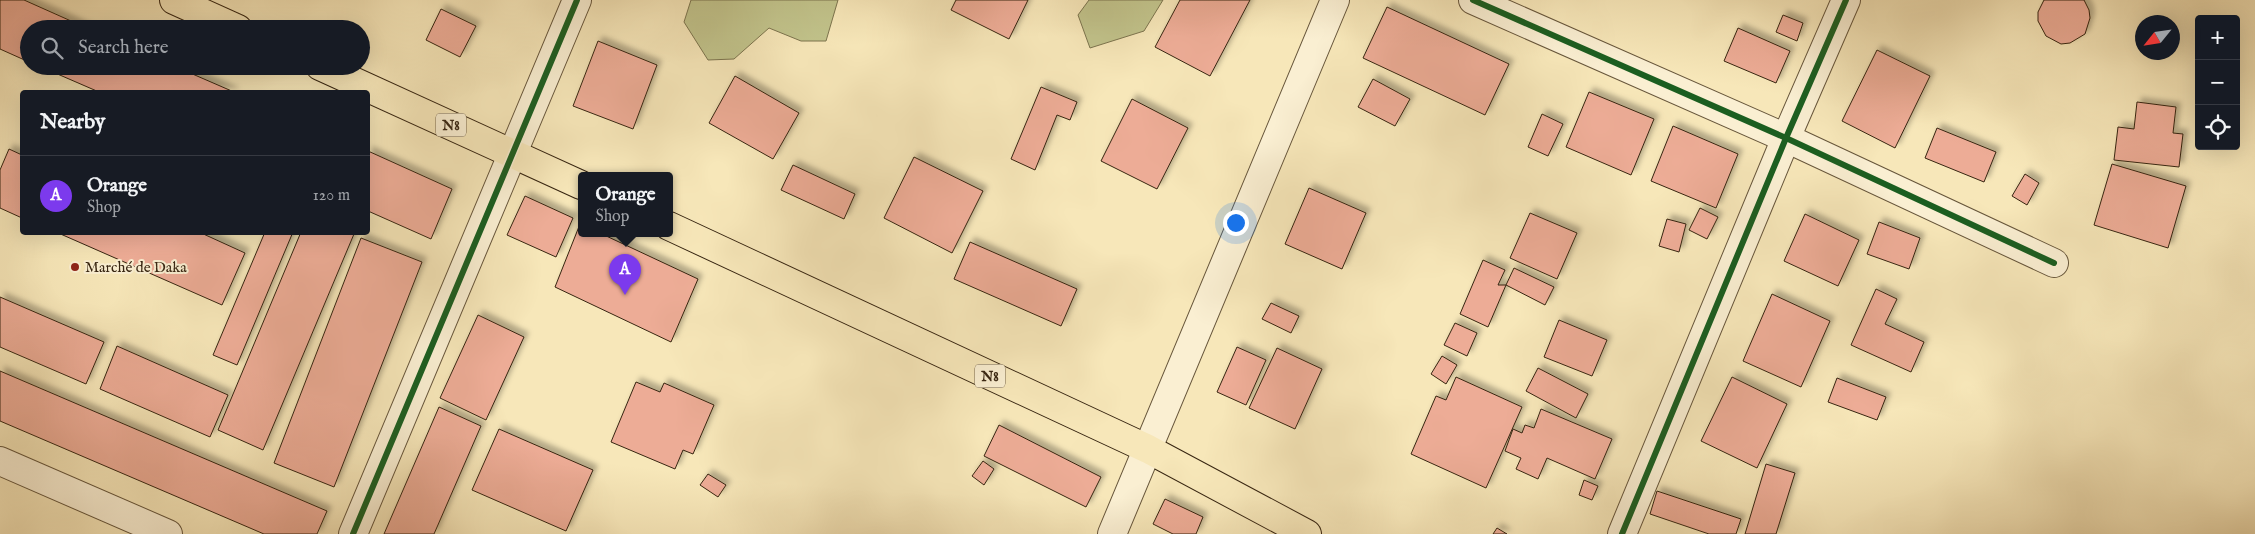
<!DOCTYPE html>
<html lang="en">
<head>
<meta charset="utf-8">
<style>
	body { margin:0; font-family:"IM FELL English",serif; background:#242831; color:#f1f3f6 }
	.controls { position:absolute; right:15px; top:15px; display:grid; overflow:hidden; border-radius:5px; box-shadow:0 5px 20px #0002 }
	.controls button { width:45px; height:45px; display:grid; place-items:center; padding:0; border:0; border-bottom:1px solid #363941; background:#171b24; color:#f1f3f6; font:25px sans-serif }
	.compass { position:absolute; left:2135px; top:15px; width:45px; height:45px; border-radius:50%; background:#171b24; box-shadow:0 5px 20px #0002; rotate:240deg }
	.you { position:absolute; left:1235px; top:222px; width:18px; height:18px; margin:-12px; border:4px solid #fff; border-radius:50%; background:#1a73e8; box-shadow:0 0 0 8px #1a73e833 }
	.badge { display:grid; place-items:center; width:32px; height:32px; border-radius:50%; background:#7c3aed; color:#fff; font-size:16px; font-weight:700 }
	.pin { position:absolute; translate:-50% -41px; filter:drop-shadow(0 1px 2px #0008) }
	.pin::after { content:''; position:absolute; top:26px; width:18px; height:15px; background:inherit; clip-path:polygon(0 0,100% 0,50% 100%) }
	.popup { position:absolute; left:578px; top:172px; width:95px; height:65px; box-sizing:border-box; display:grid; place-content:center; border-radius:5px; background:#171b24; filter:drop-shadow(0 1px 4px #0005); font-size:16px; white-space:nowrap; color:#9ea1a6 }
	.popup b { font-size:19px; color:#f1f3f6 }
	.popup::after { content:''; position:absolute; left:50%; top:100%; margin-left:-10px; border:10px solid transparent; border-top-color:#171b24 }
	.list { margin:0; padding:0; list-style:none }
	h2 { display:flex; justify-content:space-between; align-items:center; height:65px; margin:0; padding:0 20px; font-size:21px }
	h2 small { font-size:16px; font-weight:400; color:#9ea1a6 }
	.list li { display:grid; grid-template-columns:32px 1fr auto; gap:15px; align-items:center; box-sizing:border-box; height:80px; padding:0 20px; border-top:1px solid #363941 }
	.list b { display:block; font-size:19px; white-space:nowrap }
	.list p { margin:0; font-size:16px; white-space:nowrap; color:#9ea1a6 }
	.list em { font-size:16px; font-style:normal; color:#9ea1a6 }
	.icon { flex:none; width:28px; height:28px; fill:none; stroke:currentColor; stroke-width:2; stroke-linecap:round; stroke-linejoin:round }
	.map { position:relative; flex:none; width:2255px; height:534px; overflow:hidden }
	.search { position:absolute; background:#171b24; box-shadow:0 5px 20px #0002; left:20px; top:20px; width:350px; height:55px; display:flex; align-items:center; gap:12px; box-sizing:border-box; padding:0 18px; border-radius:28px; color:#9ea1a6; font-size:19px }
	.panel { position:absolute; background:#171b24; box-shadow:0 5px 20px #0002; left:20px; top:90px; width:350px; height:145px; border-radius:5px }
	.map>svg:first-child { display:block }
	.green { fill:#c2c48c; stroke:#7c744e }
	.building { fill:#edac96; stroke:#372511; filter:url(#shadow) }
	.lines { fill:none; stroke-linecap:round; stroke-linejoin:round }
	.minor-casing { stroke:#67563b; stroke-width:30 }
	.primary-casing { stroke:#372511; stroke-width:30 }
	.minor { stroke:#faefd2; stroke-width:28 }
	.primary { stroke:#f7e7b9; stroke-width:28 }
	.cycleway-casing { stroke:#faefd2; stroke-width:9 }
	.cycleway { stroke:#1b5e20; stroke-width:6 }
	.poi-dot { fill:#8f2418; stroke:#faefd2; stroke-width:2 }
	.labels { text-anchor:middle; stroke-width:4; stroke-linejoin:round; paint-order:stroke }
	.shield { fill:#faefd2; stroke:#72624b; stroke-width:1 }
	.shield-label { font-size:14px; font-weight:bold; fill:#372511 }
	.poi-label { font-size:15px; fill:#372511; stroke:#faefd2; text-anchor:start }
</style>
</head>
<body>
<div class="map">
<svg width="2255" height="534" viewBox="0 0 2255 534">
	<defs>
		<filter id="shadow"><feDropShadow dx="4.5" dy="-4.5" stdDeviation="2.5" flood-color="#0004"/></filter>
	</defs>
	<rect width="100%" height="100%" fill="#f7e7b9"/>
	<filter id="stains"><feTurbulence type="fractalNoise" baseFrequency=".004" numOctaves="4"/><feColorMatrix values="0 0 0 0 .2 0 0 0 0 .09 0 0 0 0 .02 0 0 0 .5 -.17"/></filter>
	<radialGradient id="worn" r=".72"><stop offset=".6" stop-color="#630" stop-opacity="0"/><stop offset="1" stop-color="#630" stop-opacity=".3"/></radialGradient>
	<g class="green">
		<polygon points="691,0 838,0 826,41 801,41 769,28 734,59 708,60 684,22"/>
		<polygon points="1089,0 1163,0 1144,31 1090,48 1078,15"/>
	</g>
	<g class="building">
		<polygon points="0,0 24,0 89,29 29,29 29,62 0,49"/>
		<polygon points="956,0 1028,0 1009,39 951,10"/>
		<polygon points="1180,0 1250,0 1210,76 1155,47"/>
		<polygon points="2044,0 2084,0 2089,10 2090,18 2085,34 2070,43 2061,44 2046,36 2038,21 2038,12"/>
		<polygon points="1387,7 1509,64 1485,115 1363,58"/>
		<polygon points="441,9 476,26 460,57 426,40"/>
		<polygon points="1783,15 1803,23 1797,41 1776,32"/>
		<polygon points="1738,28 1790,51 1776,83 1724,61"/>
		<polygon points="598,41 657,65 633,129 573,106"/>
		<polygon points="1877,50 1930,76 1895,148 1842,121"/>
		<polygon points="39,66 174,66 234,92 99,92"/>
		<polygon points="735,76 799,113 773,159 709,123"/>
		<polygon points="1373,79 1410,99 1395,126 1358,107"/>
		<polygon points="1041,87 1077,102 1070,120 1057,115 1035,170 1011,159"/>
		<polygon points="1589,92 1654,119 1631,175 1566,147"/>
		<polygon points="1132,99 1188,128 1157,189 1101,161"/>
		<polygon points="2137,102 2176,107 2173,133 2183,134 2179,167 2114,160 2118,127 2134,129"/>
		<polygon points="1542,114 1563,124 1548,156 1528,147"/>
		<polygon points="1673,126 1738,154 1716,208 1651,181"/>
		<polygon points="1937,128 1996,152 1984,182 1925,158"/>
		<polygon points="9,149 22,155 22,218 0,208 0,170"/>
		<polygon points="368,151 452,189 431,239 368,211"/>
		<polygon points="914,157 983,191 952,253 884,218"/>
		<polygon points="2112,164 2186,186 2168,248 2094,225"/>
		<polygon points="793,165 855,194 844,219 781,190"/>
		<polygon points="2025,174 2039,183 2027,205 2012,196"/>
		<polygon points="1309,188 1366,213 1342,269 1285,244"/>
		<polygon points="525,196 573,218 556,257 507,235"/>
		<polygon points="1700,208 1718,217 1707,239 1689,230"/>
		<polygon points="1530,213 1577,233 1557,279 1510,258"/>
		<polygon points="1805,214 1859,240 1838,286 1784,261"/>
		<polygon points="1667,219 1686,224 1679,252 1659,246"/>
		<polygon points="1879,222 1920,238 1909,269 1867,254"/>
		<polygon points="580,224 581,234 602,234 698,279 671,342 555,287"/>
		<polygon points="56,232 199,232 245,253 222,305"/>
		<polygon points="265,232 293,232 237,365 213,355"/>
		<polygon points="301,232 350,232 354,234 263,450 218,430"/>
		<polygon points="361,238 422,262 334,487 274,463"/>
		<polygon points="970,242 1077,289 1061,326 954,279"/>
		<polygon points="1483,260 1505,270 1498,285 1506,285 1488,327 1460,314"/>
		<polygon points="1514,268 1554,287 1545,305 1506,285"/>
		<polygon points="1876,289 1897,299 1885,324 1924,342 1911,372 1851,345"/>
		<polygon points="1772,294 1830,321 1801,387 1743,361"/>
		<polygon points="0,297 104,342 86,384 0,347"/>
		<polygon points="1271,303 1299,316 1291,333 1262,319"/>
		<polygon points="478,315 524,337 486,420 440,398"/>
		<polygon points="1559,320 1607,340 1592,376 1544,357"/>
		<polygon points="1455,323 1477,333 1467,356 1444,345"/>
		<polygon points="117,346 228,395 210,437 100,389"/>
		<polygon points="1237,347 1266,360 1246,405 1217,392"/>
		<polygon points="1277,348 1322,369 1295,429 1249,408"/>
		<polygon points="1442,356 1457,365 1446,384 1431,374"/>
		<polygon points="1538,368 1588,394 1576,418 1526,391"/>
		<polygon points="0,371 327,511 317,534 264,534 0,421"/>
		<polygon points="1456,377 1522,407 1486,488 1411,454 1436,396 1446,400"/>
		<polygon points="1732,377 1787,404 1757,468 1701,441"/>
		<polygon points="1837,378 1886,397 1877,420 1828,402"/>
		<polygon points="636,382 660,392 664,383 714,405 693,454 683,450 675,469 611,442"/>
		<polygon points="439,407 481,426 434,534 384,534"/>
		<polygon points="1541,409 1612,439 1595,479 1547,458 1538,479 1516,469 1521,458 1505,451 1513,429 1522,433 1525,425 1534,428"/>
		<polygon points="999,425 1101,477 1086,507 984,456"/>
		<polygon points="499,429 593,470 566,531 472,490"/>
		<polygon points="983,461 994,469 984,485 972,476"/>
		<polygon points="1766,464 1795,473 1776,534 1745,534"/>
		<polygon points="708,474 726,485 718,497 700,485"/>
		<polygon points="1584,480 1598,486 1592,500 1579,495"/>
		<polygon points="1657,491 1741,519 1736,534 1709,534 1650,514"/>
		<polygon points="1165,499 1203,517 1196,534 1173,534 1153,524"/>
		<polygon points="1497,528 1507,534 1493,534"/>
	</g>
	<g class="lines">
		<defs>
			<g id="minor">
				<polyline points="1473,0 1786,138 2054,263"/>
				<polyline points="0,461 168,534"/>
				<polyline points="353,534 577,0"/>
				<polyline points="1112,534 1335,0"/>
				<polyline points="1622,534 1786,138 1846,0"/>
			</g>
			<g id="primary">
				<polyline points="174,0 238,29"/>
				<polyline points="320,66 581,185"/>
				<polyline points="669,226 1148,449 1307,534"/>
			</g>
		</defs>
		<use href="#minor" class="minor-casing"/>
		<use href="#primary" class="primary-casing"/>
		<use href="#minor" class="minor"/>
		<use href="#primary" class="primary"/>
		<defs>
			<g id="cycleway">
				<polyline points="1473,0 1786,138 2054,263"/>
				<polyline points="353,534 577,0"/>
				<polyline points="1622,534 1786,138 1846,0"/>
			</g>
		</defs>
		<use href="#cycleway" class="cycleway-casing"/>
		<use href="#cycleway" class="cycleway"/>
	</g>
	<circle class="poi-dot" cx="75" cy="267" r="5"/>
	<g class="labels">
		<g class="shield">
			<rect x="436" y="113.5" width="30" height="23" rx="4"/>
			<rect x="975" y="364.5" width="30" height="23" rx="4"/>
		</g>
		<g class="shield-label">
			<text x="451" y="130">N8</text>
			<text x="990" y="381">N8</text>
		</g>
		<g class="poi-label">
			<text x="85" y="272">Marché de Daka</text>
		</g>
	</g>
	<rect width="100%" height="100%" filter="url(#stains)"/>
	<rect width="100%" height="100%" fill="url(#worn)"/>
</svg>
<div class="controls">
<button>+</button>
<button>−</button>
<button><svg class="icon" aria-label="locate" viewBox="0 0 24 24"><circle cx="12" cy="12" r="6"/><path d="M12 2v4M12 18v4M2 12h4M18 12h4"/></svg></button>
</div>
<svg class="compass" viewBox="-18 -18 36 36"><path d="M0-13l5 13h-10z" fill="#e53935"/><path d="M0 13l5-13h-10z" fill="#9ea1a6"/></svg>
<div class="you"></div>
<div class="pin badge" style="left:625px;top:295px">A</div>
<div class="popup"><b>Orange</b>Shop</div>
<div class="search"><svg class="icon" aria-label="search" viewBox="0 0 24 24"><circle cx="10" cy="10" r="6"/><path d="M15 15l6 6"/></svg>Search here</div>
<section class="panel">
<h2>Nearby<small></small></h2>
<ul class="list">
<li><span class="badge">A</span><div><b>Orange</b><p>Shop</p></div><em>120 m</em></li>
</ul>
</section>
</div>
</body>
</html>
